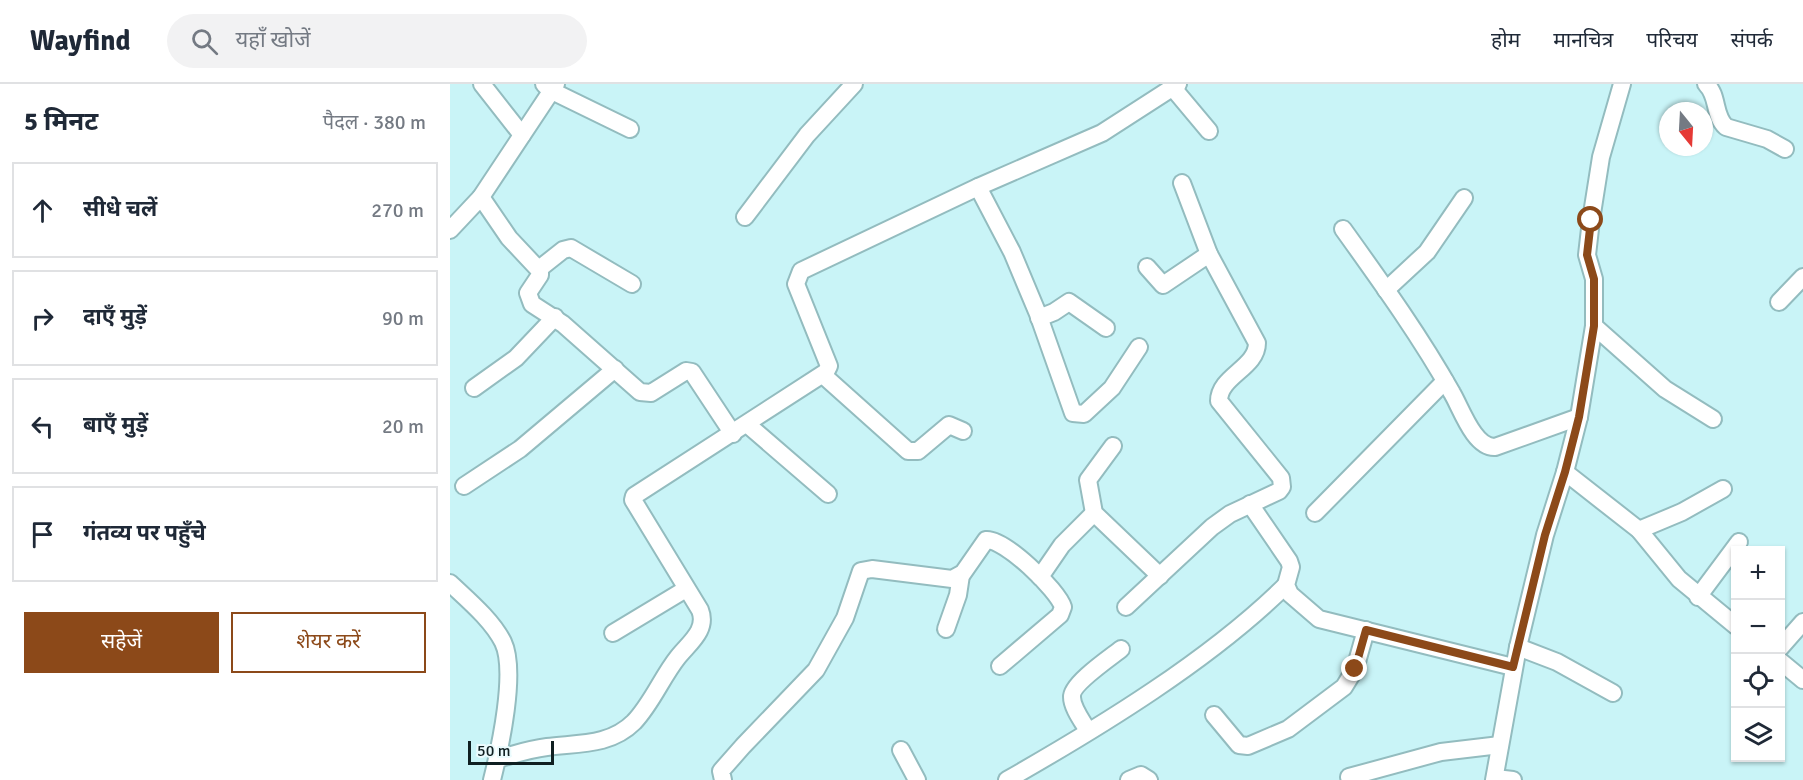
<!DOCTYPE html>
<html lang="hi">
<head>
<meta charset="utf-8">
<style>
	body { margin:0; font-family:Signika,"Noto Sans Devanagari",sans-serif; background:#f2f2f3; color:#1f2937 }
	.controls { position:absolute; right:18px; bottom:18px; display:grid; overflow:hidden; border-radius:0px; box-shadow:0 2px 4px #0004 }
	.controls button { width:54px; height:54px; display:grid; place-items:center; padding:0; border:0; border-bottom:2px solid #e0e1e3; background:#fff; color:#1f2937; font:30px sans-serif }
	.compass { position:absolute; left:1209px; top:18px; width:54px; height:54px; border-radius:50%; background:#fff; box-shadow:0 2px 4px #0004; rotate:162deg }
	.scale { position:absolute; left:18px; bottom:15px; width:86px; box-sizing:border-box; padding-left:6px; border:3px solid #0f1f21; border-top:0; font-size:16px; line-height:21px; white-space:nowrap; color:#0f1f21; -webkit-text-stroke:4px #ebfbfd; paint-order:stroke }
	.stop { position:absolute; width:18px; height:18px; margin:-14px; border:4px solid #8c4919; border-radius:50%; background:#fff }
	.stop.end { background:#8c4919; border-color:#fff; box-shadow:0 2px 6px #0008 }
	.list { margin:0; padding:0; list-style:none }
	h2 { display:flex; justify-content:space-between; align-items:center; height:78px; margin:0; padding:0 24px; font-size:26px }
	h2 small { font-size:20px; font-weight:400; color:#747a83 }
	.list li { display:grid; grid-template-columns:39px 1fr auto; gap:18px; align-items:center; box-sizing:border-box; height:96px; margin:0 12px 12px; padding:0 12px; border:2px solid #e0e1e3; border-radius:0px }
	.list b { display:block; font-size:22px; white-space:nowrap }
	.list em { font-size:20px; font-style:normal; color:#747a83 }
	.actions { display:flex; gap:12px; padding:18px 24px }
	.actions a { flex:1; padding:14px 0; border:2px solid #8c4919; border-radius:0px; text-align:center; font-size:21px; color:#8c4919 }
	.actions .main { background:#8c4919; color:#fff }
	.icon { flex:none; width:33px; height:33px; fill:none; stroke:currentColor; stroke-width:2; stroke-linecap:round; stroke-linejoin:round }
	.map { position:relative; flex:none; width:1353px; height:696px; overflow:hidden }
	header { display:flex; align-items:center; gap:36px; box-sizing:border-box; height:84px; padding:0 30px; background:#fff; border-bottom:2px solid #e0e1e3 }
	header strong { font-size:28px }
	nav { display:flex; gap:33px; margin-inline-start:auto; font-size:21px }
	.search { width:420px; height:54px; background:#f2f2f3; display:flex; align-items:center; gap:15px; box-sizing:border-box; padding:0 21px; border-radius:33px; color:#747a83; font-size:22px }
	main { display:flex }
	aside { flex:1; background:#fff }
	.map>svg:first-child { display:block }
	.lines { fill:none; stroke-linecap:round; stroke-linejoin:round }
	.minor-casing { stroke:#93bcbf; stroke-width:20 }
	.minor { stroke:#fff; stroke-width:16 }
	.route { stroke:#8c4919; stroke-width:8 }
</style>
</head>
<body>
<header>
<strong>Wayfind</strong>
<div class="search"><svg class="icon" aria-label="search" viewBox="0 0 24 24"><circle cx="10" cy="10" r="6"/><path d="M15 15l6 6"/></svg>यहाँ खोजें</div>
<nav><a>होम</a><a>मानचित्र</a><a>परिचय</a><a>संपर्क</a></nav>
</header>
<main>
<aside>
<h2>5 मिनट<small>पैदल · 380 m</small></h2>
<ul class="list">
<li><svg class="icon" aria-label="ahead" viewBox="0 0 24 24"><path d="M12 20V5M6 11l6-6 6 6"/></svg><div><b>सीधे चलें</b></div><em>270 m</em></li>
<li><svg class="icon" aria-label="right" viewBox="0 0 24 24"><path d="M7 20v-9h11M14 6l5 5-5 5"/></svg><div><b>दाएँ मुड़ें</b></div><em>90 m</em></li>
<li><svg class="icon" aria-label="left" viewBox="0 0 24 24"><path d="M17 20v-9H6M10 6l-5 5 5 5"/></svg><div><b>बाएँ मुड़ें</b></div><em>20 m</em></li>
<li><svg class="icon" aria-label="arrive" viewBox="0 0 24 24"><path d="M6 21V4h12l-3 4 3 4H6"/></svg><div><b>गंतव्य पर पहुँचे</b></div></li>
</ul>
<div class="actions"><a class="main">सहेजें</a><a>शेयर करें</a></div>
</aside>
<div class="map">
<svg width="1353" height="696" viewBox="0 0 1353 696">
	<rect width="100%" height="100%" fill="#c9f4f7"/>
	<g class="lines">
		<defs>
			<g id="minor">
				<polyline points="32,0 72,51"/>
				<polyline points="94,0 100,6 180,45"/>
				<path d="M1256,0c13,12 7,31 20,43l41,12 18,10"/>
				<polyline points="723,4 759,47"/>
				<polyline points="528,103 562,168 588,230 623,329 634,330 662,304 689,263"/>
				<polyline points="31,113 59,154 90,187 90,191 78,209 82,220 113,240 190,308 201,309 236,287 242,288 283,350"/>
				<polyline points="295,133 357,51 404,0"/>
				<path d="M893,145c38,53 77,107 109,164 9,15 22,55 43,54l84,-30"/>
				<polyline points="0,146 31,113 106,0"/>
				<polyline points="697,183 713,201 759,170"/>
				<polyline points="89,185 113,166 121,164 182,200"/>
				<polyline points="936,206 977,168 1014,114"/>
				<polyline points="1329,218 1353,193"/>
				<polyline points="589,234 604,228 619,218 656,244"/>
				<polyline points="1144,242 1215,305 1263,335"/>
				<polyline points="373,291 458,367 468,367 499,341 513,347"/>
				<polyline points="24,304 66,274 105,233"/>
				<polyline points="298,341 378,410"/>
				<polyline points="663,362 638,396 644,429 710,492"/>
				<polyline points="1115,388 1189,446 1229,495 1286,542"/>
				<polyline points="14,402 70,365 165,285"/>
				<polyline points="800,420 839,477 841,483 836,501 840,510 869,535 1063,583"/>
				<polyline points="865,429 995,297"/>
				<polyline points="1189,446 1232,428 1273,405"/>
				<polyline points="590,493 612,461 644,429"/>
				<path d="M0,499c18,17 42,37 53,59 14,29 -3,106 -11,138"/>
				<polyline points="1248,513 1289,458"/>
				<path d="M676,523l86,-80 18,-13 49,-23 3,-4 -1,-9 -62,-77c0,-25 38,-33 38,-58l-48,-89 -27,-71"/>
				<polyline points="496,545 508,511 511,491"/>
				<polyline points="163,549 236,505"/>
				<polyline points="1068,563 1107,578 1163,609"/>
				<polyline points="1330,564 1353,538"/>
				<polyline points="1330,577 1353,596"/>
				<polyline points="764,631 789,661 798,662 838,645 894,603 905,585 916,546"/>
				<path d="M638,647c-5,-9 -16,-23 -16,-34 -1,-13 39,-40 49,-48"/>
				<polyline points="451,666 467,696"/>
				<path d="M48,675c16,-5 32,-10 49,-12 31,-4 63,-1 87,-25 18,-19 28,-45 44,-65 11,-14 30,-27 22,-47l-67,-110 1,-4 192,-124 3,-6 -33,-82 5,-13 177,-84 124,-54 76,-49"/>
				<polyline points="899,693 991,668 1050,661"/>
				<polyline points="1045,694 1063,696"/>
				<path d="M273,696l-2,-9 22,-25 73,-76 29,-52 16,-47 11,-2 80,10 11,-6 23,-33c18,-2 72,50 77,67l-3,8 -60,51"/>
				<path d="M557,696c93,-53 203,-120 279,-195"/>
				<polyline points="679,696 691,691 699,696"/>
				<polyline points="1044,696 1068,563 1095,451 1115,388 1129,333 1144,242 1144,195 1137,171 1141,136 1151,73 1172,0"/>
			</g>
		</defs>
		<use href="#minor" class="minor-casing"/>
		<use href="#minor" class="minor"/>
	</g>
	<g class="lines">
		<polyline class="route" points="905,585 916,546 1063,583 1095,451 1115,388 1129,333 1144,242 1144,195 1137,171 1141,136"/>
	</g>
</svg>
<div class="controls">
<button>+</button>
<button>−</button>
<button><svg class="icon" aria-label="locate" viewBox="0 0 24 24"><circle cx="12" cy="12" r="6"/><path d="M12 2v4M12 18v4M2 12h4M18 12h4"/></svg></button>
<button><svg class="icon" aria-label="layers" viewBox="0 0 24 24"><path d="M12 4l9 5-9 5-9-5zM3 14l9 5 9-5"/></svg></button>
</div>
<svg class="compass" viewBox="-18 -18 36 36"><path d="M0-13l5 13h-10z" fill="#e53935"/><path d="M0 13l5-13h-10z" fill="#747a83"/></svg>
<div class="scale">50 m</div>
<div class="stop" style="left:1141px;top:136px"></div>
<div class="stop end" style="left:905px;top:585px"></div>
</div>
</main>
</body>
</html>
